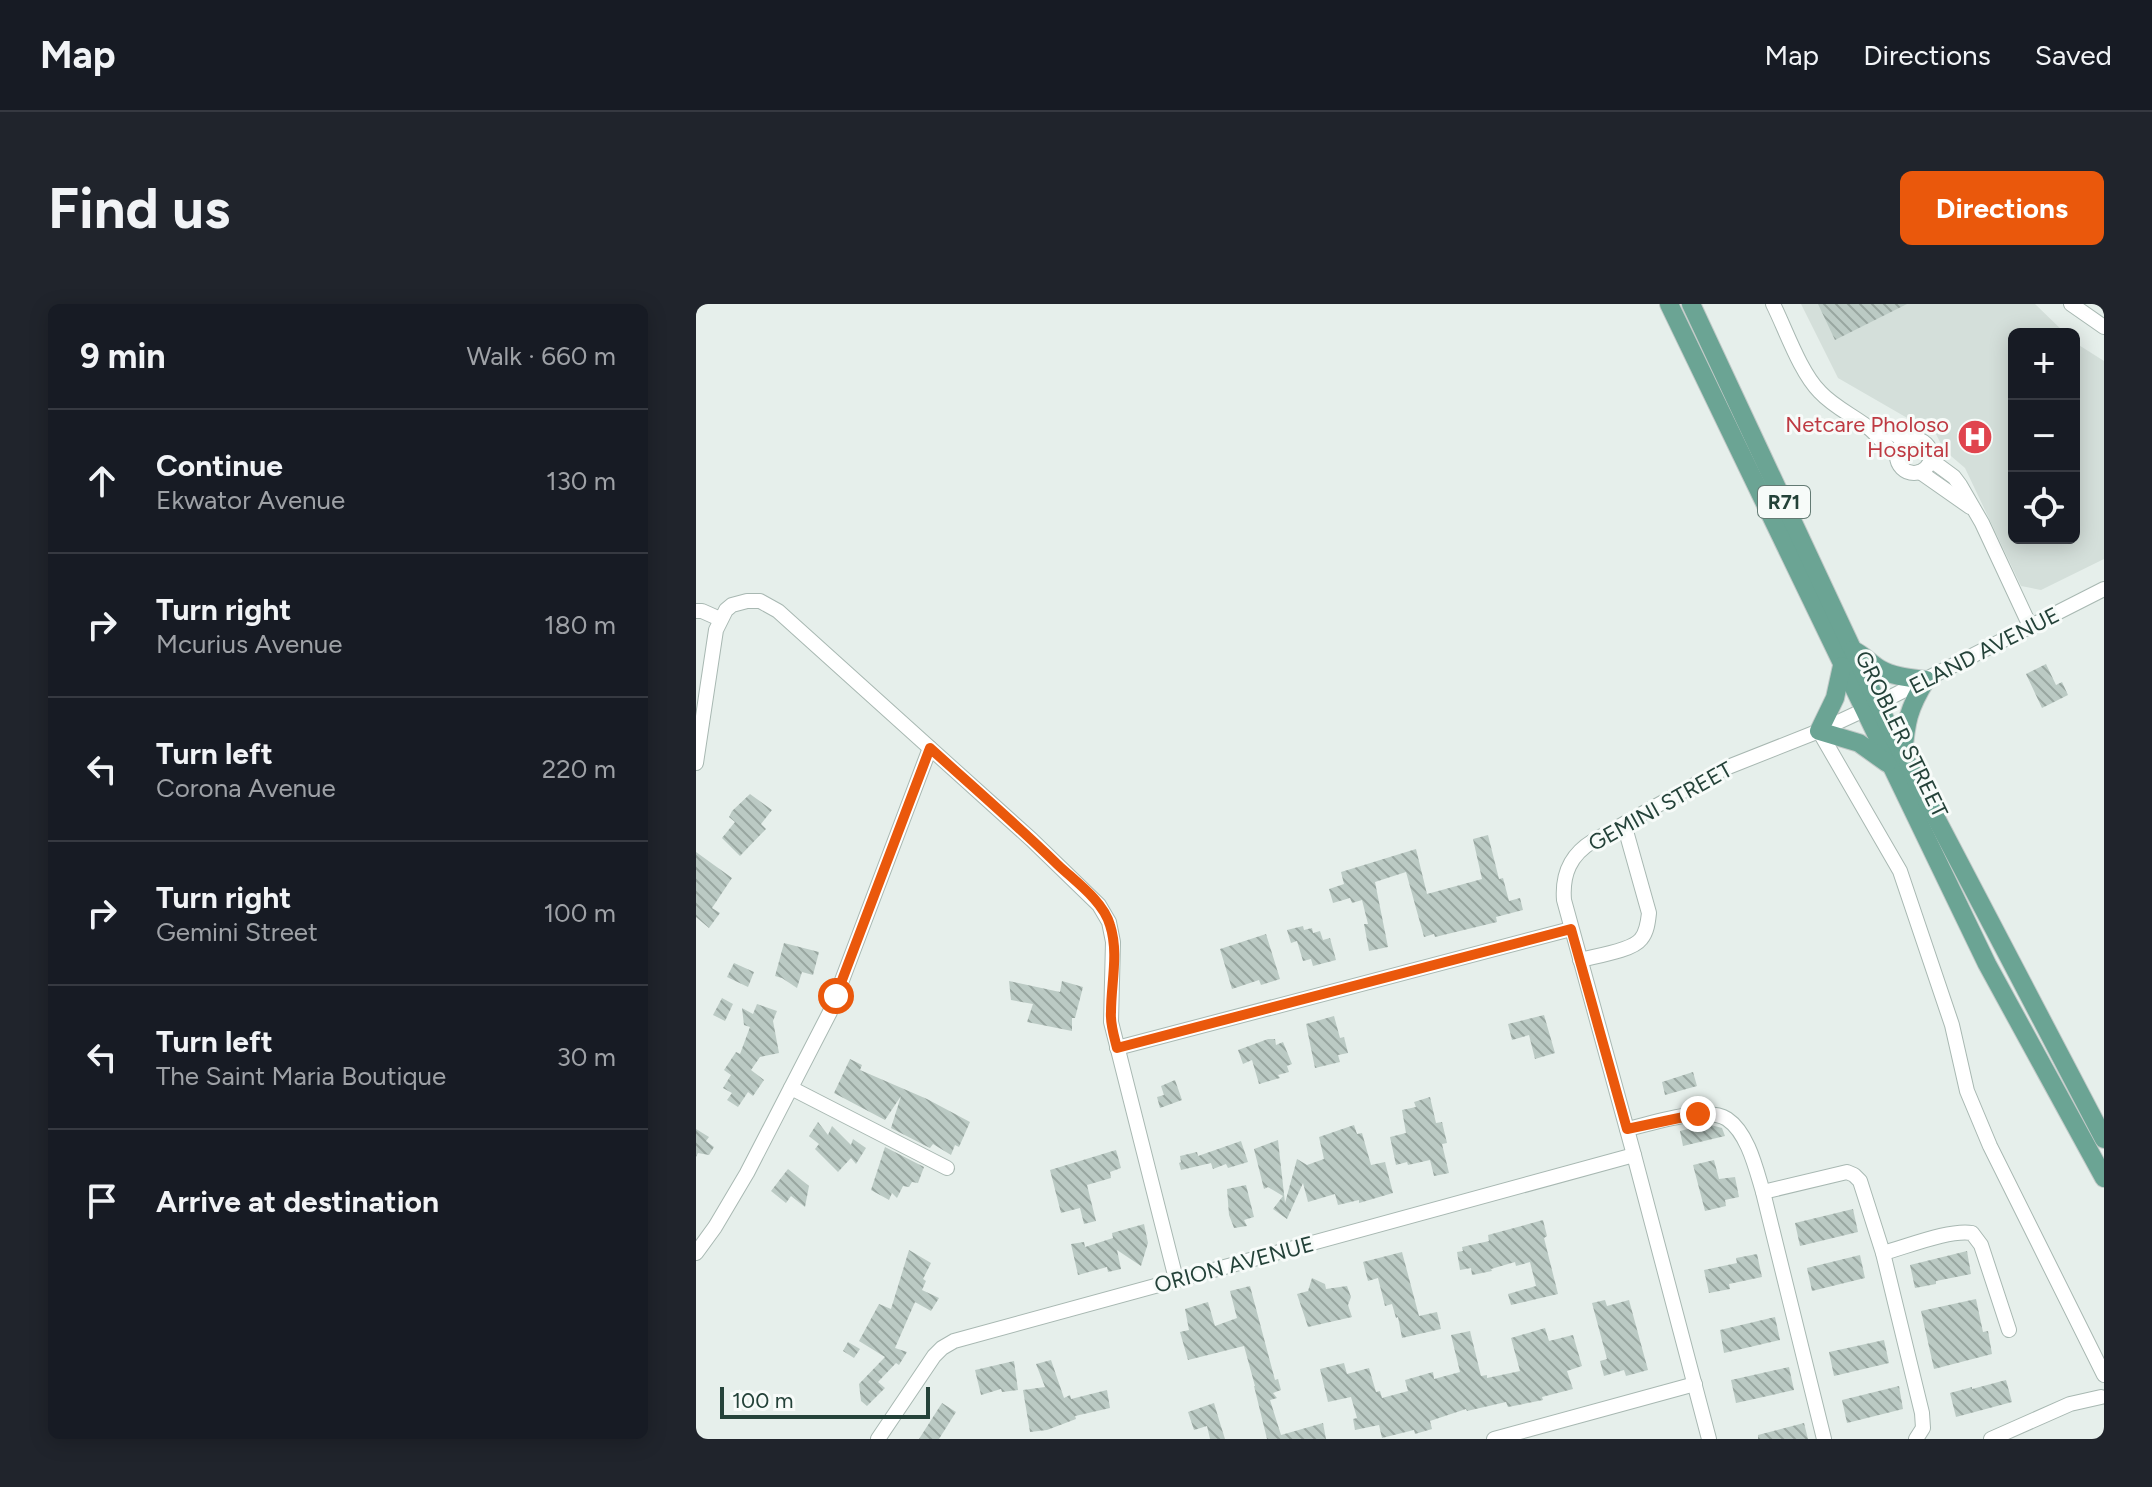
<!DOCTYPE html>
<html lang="en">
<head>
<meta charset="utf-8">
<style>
	body { margin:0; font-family:Figtree,sans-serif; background:#20242c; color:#f1f3f6 }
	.controls { position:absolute; right:24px; top:24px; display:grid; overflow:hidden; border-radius:12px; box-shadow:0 4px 20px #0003 }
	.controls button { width:72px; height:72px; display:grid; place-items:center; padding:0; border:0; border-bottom:2px solid #363941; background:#171b24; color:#f1f3f6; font:40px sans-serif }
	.scale { position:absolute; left:24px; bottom:20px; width:210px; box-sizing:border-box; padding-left:8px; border:4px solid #244239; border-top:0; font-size:22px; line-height:28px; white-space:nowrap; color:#244239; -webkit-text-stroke:6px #f7fbf9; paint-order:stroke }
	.stop { position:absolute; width:24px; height:24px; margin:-18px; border:6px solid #ea580c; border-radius:50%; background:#fff }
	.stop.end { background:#ea580c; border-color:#fff; box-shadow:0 2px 8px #0008 }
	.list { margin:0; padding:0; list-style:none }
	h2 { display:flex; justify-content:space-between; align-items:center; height:104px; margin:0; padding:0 32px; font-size:34px }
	h2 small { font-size:26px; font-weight:400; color:#9ea1a6 }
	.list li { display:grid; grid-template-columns:52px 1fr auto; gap:24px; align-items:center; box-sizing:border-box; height:144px; padding:0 32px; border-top:2px solid #363941 }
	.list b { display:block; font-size:30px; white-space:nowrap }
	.list p { margin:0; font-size:26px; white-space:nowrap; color:#9ea1a6 }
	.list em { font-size:26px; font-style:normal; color:#9ea1a6 }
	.icon { flex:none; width:44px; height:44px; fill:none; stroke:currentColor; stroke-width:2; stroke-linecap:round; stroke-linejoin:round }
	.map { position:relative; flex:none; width:1408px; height:1135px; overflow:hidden; border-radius:12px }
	header { display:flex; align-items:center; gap:48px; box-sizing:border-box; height:112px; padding:0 40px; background:#171b24; border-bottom:2px solid #363941 }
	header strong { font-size:38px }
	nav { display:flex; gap:44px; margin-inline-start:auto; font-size:28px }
	.intro { display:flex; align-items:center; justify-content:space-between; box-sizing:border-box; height:192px; padding:0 48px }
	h1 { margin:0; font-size:56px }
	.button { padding:20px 36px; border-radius:12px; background:#ea580c; color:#fff; font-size:28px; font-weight:700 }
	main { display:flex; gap:48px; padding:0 48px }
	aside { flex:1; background:#171b24; border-radius:12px; box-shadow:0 4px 20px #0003 }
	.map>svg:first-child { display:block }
	.built { fill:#d4dfda }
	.building { fill:url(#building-back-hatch) }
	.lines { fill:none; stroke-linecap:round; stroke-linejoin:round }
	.minor-casing { stroke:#a8b8b2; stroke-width:16 }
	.major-casing { stroke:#c2cac8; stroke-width:20 }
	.minor { stroke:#fff; stroke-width:14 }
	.major { stroke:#6ba494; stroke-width:18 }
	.route { stroke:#ea580c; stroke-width:10 }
	.labels { text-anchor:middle; stroke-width:6; stroke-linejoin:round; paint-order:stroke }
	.shield { fill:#f7fbf9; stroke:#637a73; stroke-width:2 }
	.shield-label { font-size:20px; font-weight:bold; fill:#244239 }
	.health-label { font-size:22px; fill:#be3a42; stroke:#f7fbf9; text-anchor:end }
	.street-label { font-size:22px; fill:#244239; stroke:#f7fbf9 }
</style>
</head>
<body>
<header>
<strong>Map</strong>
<nav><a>Map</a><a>Directions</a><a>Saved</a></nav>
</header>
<div class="intro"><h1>Find us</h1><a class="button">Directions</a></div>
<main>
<aside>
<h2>9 min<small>Walk · 660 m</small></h2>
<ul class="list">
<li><svg class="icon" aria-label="ahead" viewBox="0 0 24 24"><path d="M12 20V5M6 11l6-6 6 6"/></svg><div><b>Continue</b><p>Ekwator Avenue</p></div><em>130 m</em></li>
<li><svg class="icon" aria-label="right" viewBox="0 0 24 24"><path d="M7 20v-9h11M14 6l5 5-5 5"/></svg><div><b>Turn right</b><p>Mcurius Avenue</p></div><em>180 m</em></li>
<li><svg class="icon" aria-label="left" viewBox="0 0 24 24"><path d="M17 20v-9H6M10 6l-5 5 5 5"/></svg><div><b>Turn left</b><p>Corona Avenue</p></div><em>220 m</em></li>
<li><svg class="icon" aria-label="right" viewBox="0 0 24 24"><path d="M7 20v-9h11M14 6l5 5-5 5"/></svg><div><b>Turn right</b><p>Gemini Street</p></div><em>100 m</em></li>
<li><svg class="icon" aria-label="left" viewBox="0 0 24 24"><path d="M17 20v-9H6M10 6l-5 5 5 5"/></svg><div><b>Turn left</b><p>The Saint Maria Boutique</p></div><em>30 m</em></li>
<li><svg class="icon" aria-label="arrive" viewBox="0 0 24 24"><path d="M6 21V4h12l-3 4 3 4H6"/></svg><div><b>Arrive at destination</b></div></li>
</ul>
</aside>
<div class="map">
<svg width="1408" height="1135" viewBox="0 0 1408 1135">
	<defs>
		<pattern id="building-back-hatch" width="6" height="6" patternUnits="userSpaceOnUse" patternTransform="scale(2)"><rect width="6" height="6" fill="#bbcac4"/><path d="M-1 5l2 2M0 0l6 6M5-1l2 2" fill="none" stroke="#98a6a0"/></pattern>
	</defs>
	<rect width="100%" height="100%" fill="#e6efeb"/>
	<polygon class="built" points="1105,0 1339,0 1370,30 1318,30 1318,234 1378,234 1378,38 1408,57 1408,255 1345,286 1325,282 1269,164 1248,146 1232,114 1220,119 1142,74"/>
	<g class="building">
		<polygon points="1122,0 1211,0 1139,36"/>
		<polygon points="1350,360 1360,381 1366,378 1372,391 1346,404 1330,370"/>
		<polygon points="54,490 76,506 65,520 70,525 44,552 26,534 39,518 33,513 36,507"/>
		<polygon points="792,531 803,575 807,574 813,597 824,594 827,606 800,613 801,618 739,633 738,630 728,633 710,568 679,578 692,643 673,647 668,620 672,620 666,596 656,599 654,594 637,599 633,585 648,580 645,568 720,545 731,590 786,575 777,535"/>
		<polygon points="0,548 36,574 16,604 24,609 13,624 0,613"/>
		<polygon points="607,622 608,626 616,624 617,629 624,627 627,636 634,634 640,656 617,662 615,655 607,657 601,637 595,639 591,626"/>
		<polygon points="570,630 584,675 565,681 563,676 536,685 524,645"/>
		<polygon points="88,639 123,648 117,671 106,668 101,684 86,674 79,672"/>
		<polygon points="38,659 58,668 52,683 31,673"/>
		<polygon points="313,677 364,688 366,677 387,683 379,714 376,714 376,727 331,718 337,700 315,696"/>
		<polygon points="26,694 37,700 29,717 17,711"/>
		<polygon points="61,700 81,707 77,717 83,749 64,753 55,766 68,776 57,792 52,788 42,803 31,796 36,789 27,784 35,771 28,766 40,748 44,750 54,723 48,721 46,704 57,710"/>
		<polygon points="848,711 859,749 839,755 833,731 816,736 812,720"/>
		<polygon points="638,712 644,734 648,733 652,749 642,751 644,758 619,764 610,720"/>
		<polygon points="572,735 579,735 580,741 587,738 596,760 591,762 593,768 582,771 584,774 563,780 556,756 547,760 542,746"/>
		<polygon points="154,755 166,761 164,766 231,795 274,818 263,843 259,841 255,851 237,840 234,844 195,824 205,792 189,816 138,789"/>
		<polygon points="997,768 1001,782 969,791 966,778"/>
		<polygon points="479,776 486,796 464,804 461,793 468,791 465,782"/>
		<polygon points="734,793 740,819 746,818 751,839 746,840 753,869 738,872 734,856 712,861 711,858 700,861 694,833 710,829 706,806 720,803 718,798"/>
		<polygon points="122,818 132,831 136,822 155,841 157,835 170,844 160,860 155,854 142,868 119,845 123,840 113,832"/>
		<polygon points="1011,820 1026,824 1029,832 987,842 984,827"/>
		<polygon points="658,821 661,830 666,829 675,861 689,858 697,889 663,899 663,896 642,901 639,890 612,898 607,879 591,915 577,905 587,892 572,883 568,885 558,845 582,836 589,899 601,855 611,861 628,855 623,833"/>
		<polygon points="0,825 13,833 10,837 18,843 13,851 2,849 0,853"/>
		<polygon points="545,837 552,858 532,864 530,860 517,865 515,859 485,866 483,859 485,858 484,852 501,848 502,852"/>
		<polygon points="189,843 228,863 222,879 216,878 213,883 207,882 201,894 196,889 193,896 175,886"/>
		<polygon points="420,846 425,864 414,868 415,874 391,881 400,917 388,920 384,904 365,909 354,866"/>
		<polygon points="1018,856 1023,875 1039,873 1043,893 1029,896 1030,902 1009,907 997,861"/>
		<polygon points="92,865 113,882 109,903 95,892 90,899 75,887"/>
		<polygon points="550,881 558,913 548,916 551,922 538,924 533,911 531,885"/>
		<polygon points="1157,905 1162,928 1104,942 1099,919"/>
		<polygon points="847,916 851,932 848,934 862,990 815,1001 812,990 840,982 834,958 820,962 819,958 795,965 796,967 776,971 775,964 764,966 761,948 767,947 766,943 793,937 792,931"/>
		<polygon points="448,920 452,939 445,962 421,946 425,965 412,968 411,963 382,971 375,940 388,938 389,943 417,934 416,929"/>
		<polygon points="213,946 235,959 227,975 230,977 226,986 243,994 235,1007 219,998 199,1044 211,1048 203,1061 200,1059 182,1078 189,1084 171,1102 165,1097 163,1080 189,1053 163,1037 183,1000 195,1005"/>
		<polygon points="1271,947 1275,970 1240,977 1240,980 1219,984 1214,961"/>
		<polygon points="706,948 723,1012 741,1008 745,1025 706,1034 702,1013 700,1014 696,1000 689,1002 682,974 672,977 667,958"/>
		<polygon points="1061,950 1066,973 1033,980 1034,985 1013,989 1008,966 1041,959 1040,954"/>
		<polygon points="1164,951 1169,974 1116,987 1111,964"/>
		<polygon points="616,974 629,980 630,985 651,982 655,993 652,1001 656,1013 612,1023 601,990 612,987"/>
		<polygon points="554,982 579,1076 582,1075 585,1086 577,1089 581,1094 574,1096 585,1131 627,1119 630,1135 571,1135 558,1082 559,1082 548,1042 492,1056 484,1028 493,1026 489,1005 512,998 519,1022 541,1014 534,987"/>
		<polygon points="1280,995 1287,1028 1292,1027 1296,1050 1238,1065 1225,1007"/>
		<polygon points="909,996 911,1002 933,996 952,1066 930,1072 928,1066 908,1072 904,1057 911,1055 896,999"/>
		<polygon points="1079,1013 1084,1036 1028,1049 1024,1026"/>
		<polygon points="849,1024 853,1037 877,1031 886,1062 871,1067 877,1085 846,1093 847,1096 812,1103 810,1098 771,1107 770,1105 734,1117 736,1125 719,1130 718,1126 686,1134 683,1121 659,1126 657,1115 661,1114 655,1093 632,1098 624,1065 648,1059 651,1070 673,1064 680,1088 684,1087 686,1094 712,1087 709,1076 737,1068 738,1075 764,1068 755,1031 774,1027 785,1072 791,1071 791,1074 824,1067 815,1034"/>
		<polygon points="1188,1036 1193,1059 1138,1072 1133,1048"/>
		<polygon points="152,1038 164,1045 158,1054 147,1047"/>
		<polygon points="355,1056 368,1094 374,1091 375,1095 411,1086 414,1104 379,1112 380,1115 351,1126 334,1128 327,1086 349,1083 340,1060"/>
		<polygon points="318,1057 322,1086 306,1088 305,1085 285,1091 279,1066"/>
		<polygon points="1093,1063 1098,1086 1040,1099 1035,1076"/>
		<polygon points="1310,1076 1316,1098 1260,1113 1254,1089 1276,1083 1276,1085"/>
		<polygon points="1203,1082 1207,1105 1151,1119 1146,1096"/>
		<polygon points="246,1099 260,1108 243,1135 223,1135"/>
		<polygon points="518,1099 524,1119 529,1135 514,1135 511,1122 498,1126 492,1108"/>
		<polygon points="1108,1119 1112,1135 1062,1135 1062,1131"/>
	</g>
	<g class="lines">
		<defs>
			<g id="minor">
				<path d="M1077,0c13,26 27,68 47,88 13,14 30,22 45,33 12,8 19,21 32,30"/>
				<polyline points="1375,0 1408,23"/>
				<polyline points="1172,123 1194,128 1209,136"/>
				<circle cx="1218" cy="152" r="17"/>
				<polyline points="1235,156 1258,173 1264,181 1286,219 1334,322"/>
				<polyline points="1224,168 1274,203"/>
				<polyline points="0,307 6,307 24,315"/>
				<polyline points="1123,427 1204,567 1256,721 1271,787 1294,842 1408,1071"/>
				<polyline points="0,459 20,326 30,306 36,301 51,297 64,297 82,307 336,536 403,601 413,618 417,638 415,718 480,975"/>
				<path d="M884,656c15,-4 52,-9 61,-21 6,-7 7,-17 8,-26l-25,-89"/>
				<polyline points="421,744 875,625"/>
				<polyline points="95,784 251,864"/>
				<path d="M931,825c24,-5 79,-24 100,-10 21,14 29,50 36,73l61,247"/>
				<polyline points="1067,888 1151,868 1158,871 1164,877 1187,949 1226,1109 1227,1124 1220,1135"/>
				<polyline points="0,949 19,923 51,869 134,708 234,444"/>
				<path d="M1187,949c23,-6 67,-24 89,-20l9,12 28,85"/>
				<polyline points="182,1135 238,1052 246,1044 258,1037 938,851"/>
				<polyline points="798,1135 999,1080"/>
				<path d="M1013,1135l-75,-284 -70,-255c-2,-26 6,-45 29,-59l130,-72 96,-38 58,-27 227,-115"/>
				<polyline points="1295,1135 1374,1100 1405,1093"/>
			</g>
			<g id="major">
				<polyline points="973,0 1291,660 1408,874"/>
				<polyline points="995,0 1196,430 1408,835"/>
				<path d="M1157,346c11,5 17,13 27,19 14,8 31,9 46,11 -18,29 -20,42 -23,75"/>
				<polyline points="1146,362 1139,394 1123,427 1163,439 1191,459"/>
			</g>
		</defs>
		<use href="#minor" class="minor-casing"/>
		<use href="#major" class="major-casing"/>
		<use href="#minor" class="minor"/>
		<use href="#major" class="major"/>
	</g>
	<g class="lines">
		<path class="route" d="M140,692l94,-248c43,39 87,77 128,117 18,17 45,36 52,60 9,28 1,58 1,87 -1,12 3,24 6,36l454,-119 56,200 71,-15"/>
	</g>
	<defs>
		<symbol id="hospital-disc" viewBox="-11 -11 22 22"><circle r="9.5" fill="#e0444e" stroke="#f7fbf9"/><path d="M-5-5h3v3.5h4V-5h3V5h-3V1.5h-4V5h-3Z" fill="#fff"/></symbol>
	</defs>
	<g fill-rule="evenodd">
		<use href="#hospital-disc" x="1259" y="113" width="40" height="40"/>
	</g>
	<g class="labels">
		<rect class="shield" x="1062" y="182" width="52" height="32" rx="6"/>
		<g class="shield-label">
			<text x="1088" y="205">R71</text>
		</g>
		<g class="health-label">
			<text x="1253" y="128">Netcare Pholoso<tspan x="1253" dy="25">Hospital</tspan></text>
		</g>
		<g class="street-label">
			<text transform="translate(1288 346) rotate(-27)" y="8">ELAND AVENUE</text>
			<text transform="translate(1206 430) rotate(64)" y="8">GROBLER STREET</text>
			<text transform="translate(964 502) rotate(-29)" y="8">GEMINI STREET</text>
			<text transform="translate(538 960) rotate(-15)" y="8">ORION AVENUE</text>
		</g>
	</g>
</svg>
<div class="controls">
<button>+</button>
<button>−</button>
<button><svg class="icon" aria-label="locate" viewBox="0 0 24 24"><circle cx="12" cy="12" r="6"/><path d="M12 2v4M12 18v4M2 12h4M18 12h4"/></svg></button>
</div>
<div class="scale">100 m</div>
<div class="stop" style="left:140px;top:692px"></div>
<div class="stop end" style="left:1002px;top:810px"></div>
</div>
</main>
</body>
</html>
